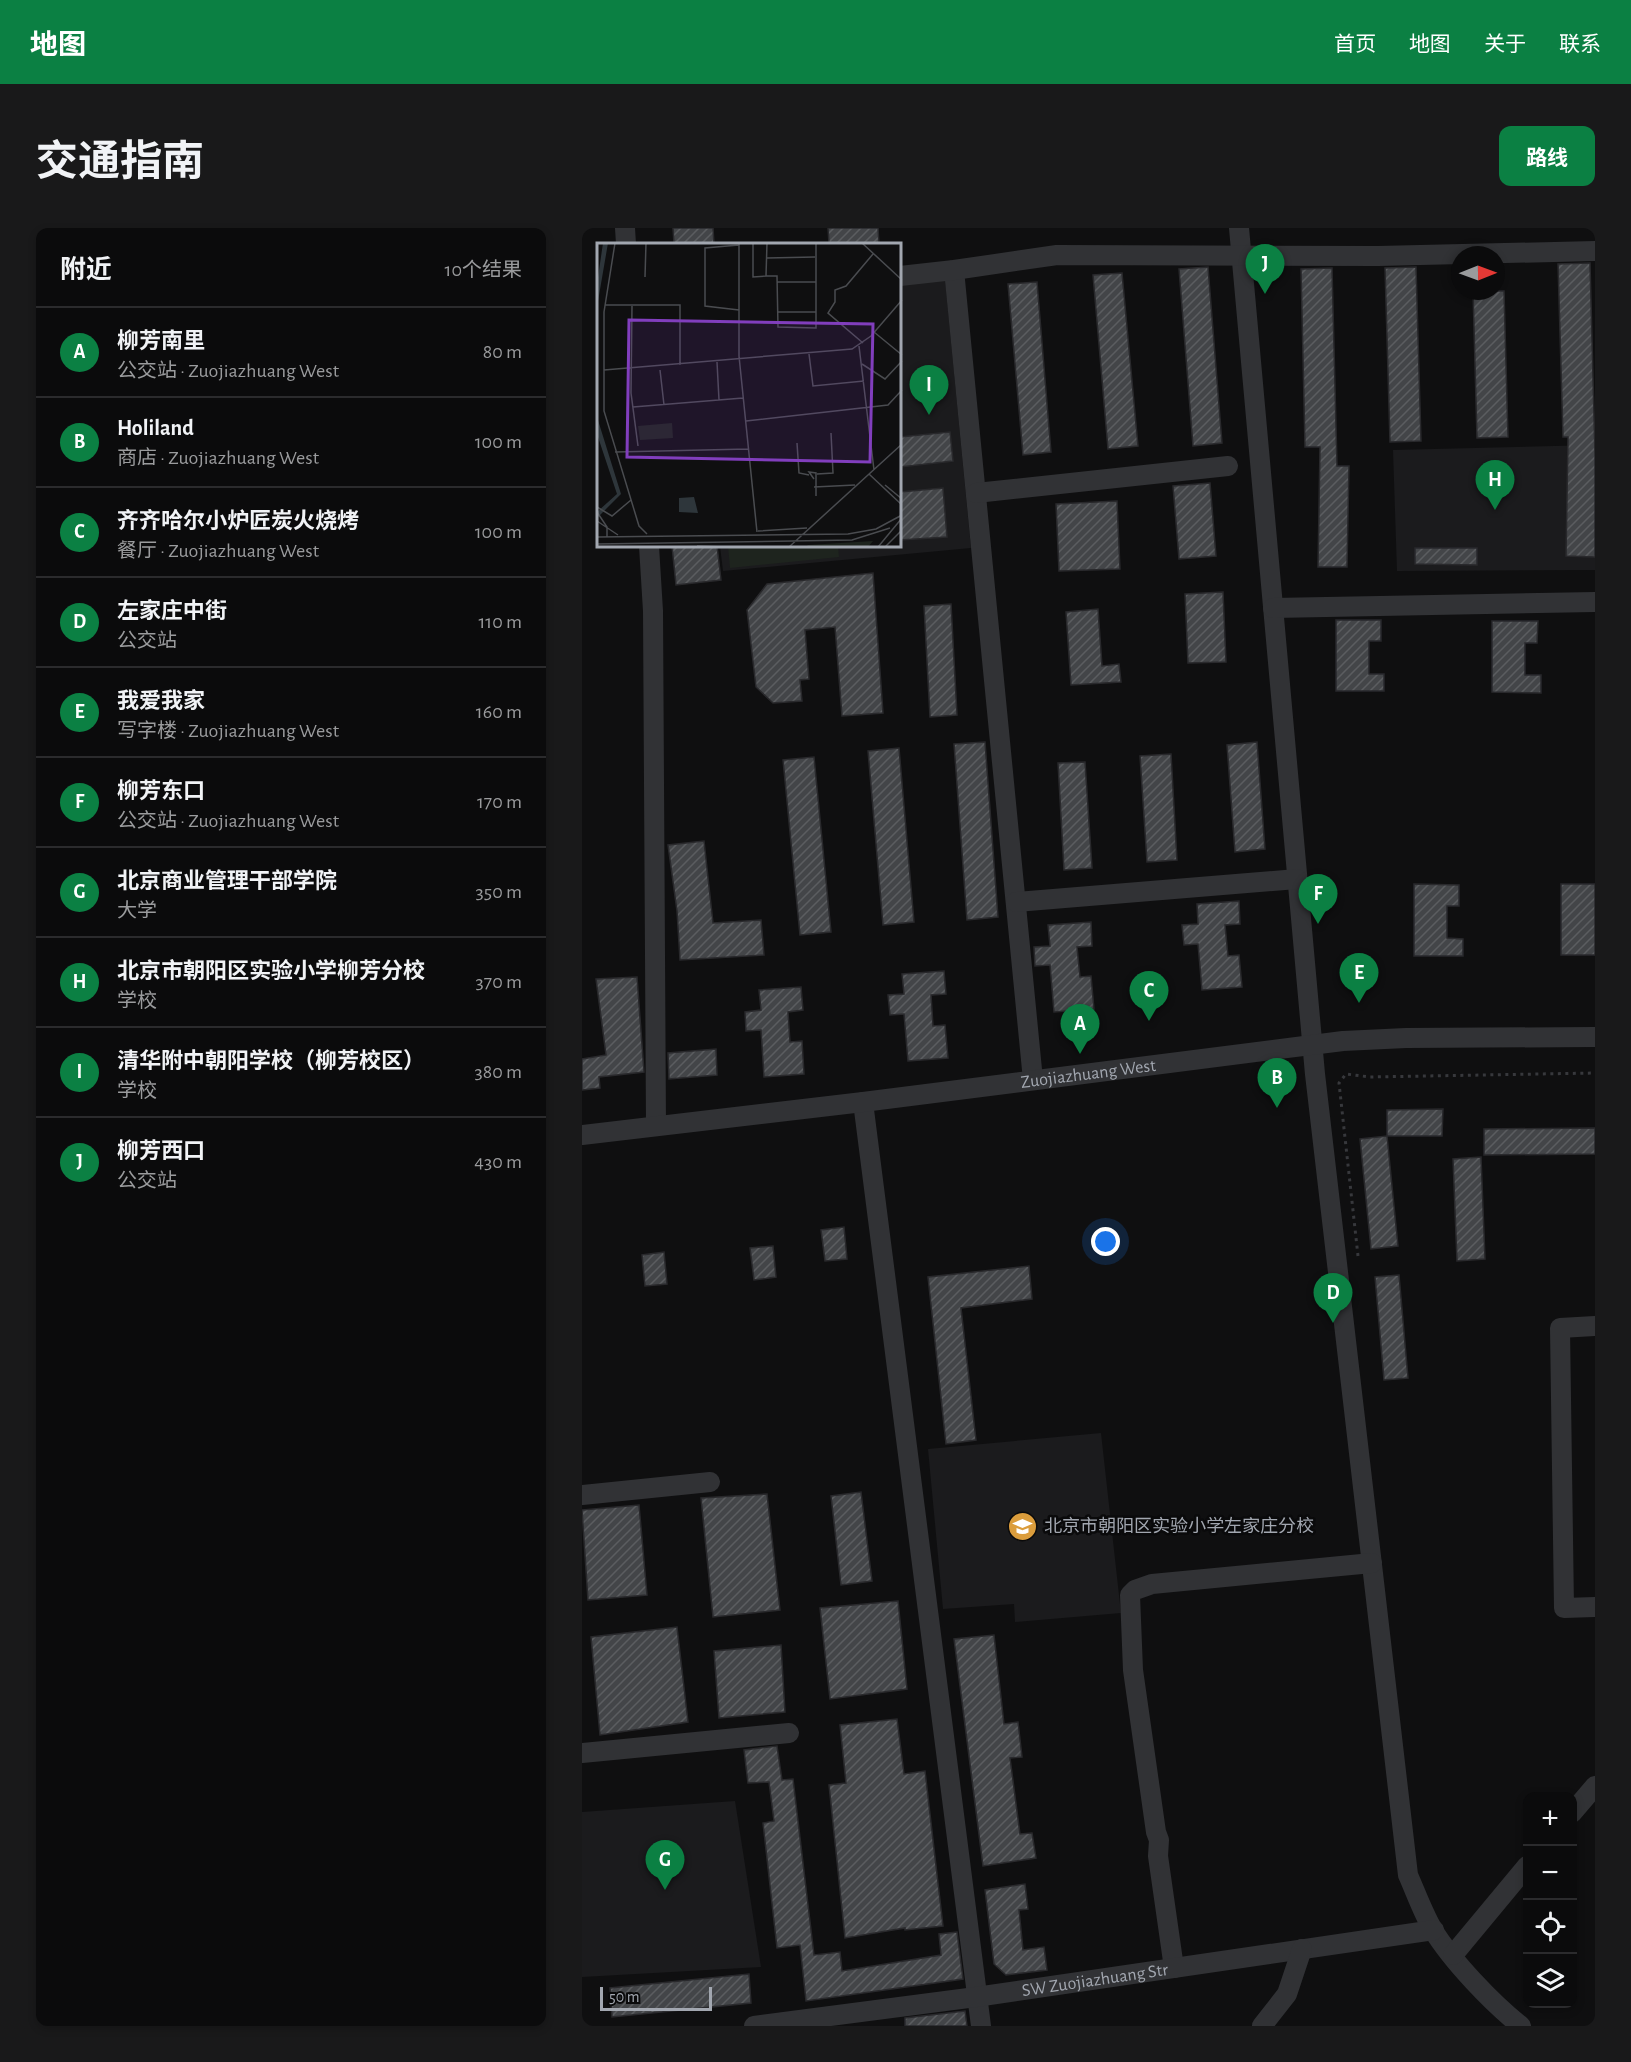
<!DOCTYPE html>
<html lang="zh">
<head>
<meta charset="utf-8">
<style>
	body { margin:0; font-family:"Alegreya Sans","Noto Sans SC",sans-serif; background:#19191a; color:#f1f3f6 }
	.controls { position:absolute; right:18px; bottom:18px; display:grid; overflow:hidden; border-radius:12px; box-shadow:0 3px 9px #0003 }
	.controls button { width:54px; height:54px; display:grid; place-items:center; padding:0; border:0; border-bottom:2px solid #2b2b2d; background:#0b0b0c; color:#f1f3f6; font:30px sans-serif }
	.compass { position:absolute; left:869px; top:18px; width:54px; height:54px; border-radius:50%; background:#0b0b0c; box-shadow:0 3px 9px #0003; rotate:89deg }
	.scale { position:absolute; left:18px; bottom:15px; width:112px; box-sizing:border-box; padding-left:6px; border:3px solid #a2a7b0; border-top:0; font-size:16px; line-height:21px; white-space:nowrap; color:#a2a7b0; -webkit-text-stroke:4px #0a0a0b; paint-order:stroke }
	.you { position:absolute; left:524px; top:1014px; width:21px; height:21px; margin:-15px; border:4px solid #fff; border-radius:50%; background:#1a73e8; box-shadow:0 0 0 9px #1a73e833 }
	.badge { display:grid; place-items:center; width:39px; height:39px; border-radius:50%; background:#0b8043; color:#fff; font-size:20px; font-weight:700 }
	.pin { position:absolute; translate:-50% -50px; filter:drop-shadow(0 2px 3px #0008) }
	.pin::after { content:''; position:absolute; top:32px; width:21px; height:18px; background:inherit; clip-path:polygon(0 0,100% 0,50% 100%) }
	.list { margin:0; padding:0; list-style:none }
	h2 { display:flex; justify-content:space-between; align-items:center; height:78px; margin:0; padding:0 24px; font-size:26px }
	h2 small { font-size:20px; font-weight:400; color:#9a9b9d }
	.list li { display:grid; grid-template-columns:39px 1fr auto; gap:18px; align-items:center; box-sizing:border-box; height:90px; padding:0 24px; border-top:2px solid #2b2b2d }
	.list b { display:block; font-size:22px; white-space:nowrap }
	.list p { margin:0; font-size:20px; white-space:nowrap; color:#9a9b9d }
	.list em { font-size:20px; font-style:normal; color:#9a9b9d }
	.icon { flex:none; width:33px; height:33px; fill:none; stroke:currentColor; stroke-width:2; stroke-linecap:round; stroke-linejoin:round }
	.map { position:relative; flex:none; width:1013px; height:1798px; overflow:hidden; border-radius:12px }
	header { display:flex; align-items:center; gap:36px; box-sizing:border-box; height:84px; padding:0 30px; background:#0b8043; color:#fff }
	header strong { font-size:28px }
	nav { display:flex; gap:33px; margin-inline-start:auto; font-size:21px }
	.intro { display:flex; align-items:center; justify-content:space-between; box-sizing:border-box; height:144px; padding:0 36px }
	h1 { margin:0; font-size:42px }
	.button { padding:15px 27px; border-radius:12px; background:#0b8043; color:#fff; font-size:21px; font-weight:700 }
	main { display:flex; gap:36px; padding:0 36px }
	aside { flex:1; background:#0b0b0c; border-radius:12px; box-shadow:0 3px 9px #0003 }
	.map>svg:first-child { display:block }
	.built { fill:#1b1b1d }
	.green { fill:#1e241e }
	.building { fill:url(#building-hatch); stroke:#29292c; stroke-width:1.5 }
	.lines { fill:none; stroke-linecap:round; stroke-linejoin:round }
	.path { stroke:#37383c; stroke-width:3; stroke-dasharray:3 4.5; stroke-linecap:butt }
	.minor { stroke:#313235; stroke-width:20 }
	.labels { text-anchor:middle; stroke-width:5; stroke-linejoin:round; paint-order:stroke }
	.street-label { font-size:18px; fill:#a2a7b0; stroke:#0a0a0b }
	.poi-label { font-size:18px; fill:#a2a7b0; stroke:#0a0a0b; text-anchor:start }
	.inset-road { fill:none; stroke:#4a4c50; stroke-width:1.5 }
	.view { fill:#813ebd; fill-opacity:0.15; stroke:#813ebd; stroke-width:3 }
	.inset-edge { fill:none; stroke:#a2a7b0; stroke-width:3 }
</style>
</head>
<body>
<header>
<strong>地图</strong>
<nav><a>首页</a><a>地图</a><a>关于</a><a>联系</a></nav>
</header>
<div class="intro"><h1>交通指南</h1><a class="button">路线</a></div>
<main>
<aside>
<h2>附近<small>10个结果</small></h2>
<ul class="list">
<li><span class="badge">A</span><div><b>柳芳南里</b><p>公交站 · Zuojiazhuang West</p></div><em>80 m</em></li>
<li><span class="badge">B</span><div><b>Holiland</b><p>商店 · Zuojiazhuang West</p></div><em>100 m</em></li>
<li><span class="badge">C</span><div><b>齐齐哈尔小炉匠炭火烧烤</b><p>餐厅 · Zuojiazhuang West</p></div><em>100 m</em></li>
<li><span class="badge">D</span><div><b>左家庄中街</b><p>公交站</p></div><em>110 m</em></li>
<li><span class="badge">E</span><div><b>我爱我家</b><p>写字楼 · Zuojiazhuang West</p></div><em>160 m</em></li>
<li><span class="badge">F</span><div><b>柳芳东口</b><p>公交站 · Zuojiazhuang West</p></div><em>170 m</em></li>
<li><span class="badge">G</span><div><b>北京商业管理干部学院</b><p>大学</p></div><em>350 m</em></li>
<li><span class="badge">H</span><div><b>北京市朝阳区实验小学柳芳分校</b><p>学校</p></div><em>370 m</em></li>
<li><span class="badge">I</span><div><b>清华附中朝阳学校（柳芳校区）</b><p>学校</p></div><em>380 m</em></li>
<li><span class="badge">J</span><div><b>柳芳西口</b><p>公交站</p></div><em>430 m</em></li>
</ul>
</aside>
<div class="map">
<svg width="1013" height="1798" viewBox="0 0 1013 1798">
	<defs>
		<pattern id="building-hatch" width="6" height="6" patternUnits="userSpaceOnUse" patternTransform="scale(1.5)"><rect width="6" height="6" fill="#434548"/><path d="M-1 1l2-2M0 6l6-6M5 7l2-2" fill="none" stroke="#5b5d60"/></pattern>
	</defs>
	<rect width="100%" height="100%" fill="#0f0f10"/>
	<g class="built">
		<polygon points="363,51 389,320 141,343 138,318 318,318 318,57"/>
		<polygon points="1013,217 1013,342 815,343 811,222"/>
		<polygon points="519,1205 539,1385 433,1394 432,1376 361,1381 346,1221"/>
		<polygon points="153,1573 179,1739 0,1749 0,1584"/>
	</g>
	<polygon class="green" points="146,318 256,318 257,329 148,340"/>
	<g class="building">
		<polygon points="91,0 131,0 132,16 92,16"/>
		<polygon points="246,0 296,0 297,16 247,16"/>
		<polygon points="1008,35 1013,226 1013,329 984,328 986,209 981,209 976,36"/>
		<polygon points="626,39 640,215 611,218 597,41"/>
		<polygon points="834,39 839,213 808,214 803,40"/>
		<polygon points="750,40 755,238 767,238 765,339 736,339 738,219 723,219 719,41"/>
		<polygon points="540,45 556,218 526,221 511,47"/>
		<polygon points="455,54 469,224 441,227 426,56"/>
		<polygon points="891,63 922,63 926,209 895,210"/>
		<polygon points="368,204 371,233 318,239 318,209"/>
		<polygon points="628,255 634,328 597,331 591,258"/>
		<polygon points="361,260 365,309 318,312 318,264"/>
		<polygon points="535,273 538,341 477,343 474,276"/>
		<polygon points="90,318 135,318 139,352 94,357"/>
		<polygon points="833,320 895,320 895,337 833,336"/>
		<polygon points="291,345 301,485 260,488 253,399 223,402 227,451 218,452 220,473 191,475 174,459 165,382 185,356"/>
		<polygon points="641,364 644,434 606,435 603,366"/>
		<polygon points="369,376 375,487 348,489 342,378"/>
		<polygon points="516,381 520,438 537,436 539,454 489,457 484,384"/>
		<polygon points="754,392 799,392 799,413 787,413 787,446 802,446 802,463 754,463"/>
		<polygon points="910,393 956,393 955,415 943,415 943,447 959,447 959,465 910,464"/>
		<polygon points="403,514 416,689 385,692 372,516"/>
		<polygon points="675,514 683,621 653,624 645,517"/>
		<polygon points="317,520 332,694 301,697 286,523"/>
		<polygon points="589,526 595,632 565,634 558,528"/>
		<polygon points="232,529 249,704 218,707 201,532"/>
		<polygon points="503,534 510,640 482,642 476,535"/>
		<polygon points="122,613 131,695 179,692 182,727 98,732 95,683 86,617"/>
		<polygon points="832,656 877,657 877,678 865,678 865,710 881,711 881,728 832,728"/>
		<rect x="979" y="656" width="34" height="71"/>
		<polygon points="657,673 658,696 643,697 646,728 657,727 660,759 620,762 616,716 602,717 600,697 616,696 615,676"/>
		<polygon points="509,694 510,718 495,719 498,749 509,748 512,781 472,784 468,737 453,738 452,719 468,718 466,697"/>
		<polygon points="362,743 364,766 349,767 351,798 363,797 366,830 326,833 322,786 308,787 306,767 322,766 320,746"/>
		<polygon points="55,749 62,844 17,849 18,860 0,862 0,831 24,827 14,751"/>
		<polygon points="219,759 221,782 206,784 208,814 220,813 222,846 182,849 179,802 164,803 163,784 179,782 177,762"/>
		<polygon points="134,821 135,847 87,851 86,825"/>
		<polygon points="861,881 860,908 805,908 805,882"/>
		<polygon points="1013,900 1013,926 902,927 902,901"/>
		<polygon points="805,908 816,1018 789,1021 778,911"/>
		<polygon points="899,929 903,1031 875,1033 871,931"/>
		<polygon points="262,999 265,1031 243,1033 239,1002"/>
		<polygon points="191,1018 194,1049 172,1052 168,1020"/>
		<polygon points="82,1024 85,1056 63,1058 60,1027"/>
		<polygon points="447,1038 450,1071 379,1080 394,1212 364,1216 346,1049"/>
		<polygon points="817,1047 826,1150 802,1152 793,1049"/>
		<polygon points="279,1264 290,1353 259,1357 249,1268"/>
		<polygon points="185,1266 198,1382 131,1389 119,1270"/>
		<polygon points="57,1277 65,1367 6,1372 0,1282"/>
		<polygon points="316,1373 325,1461 248,1471 238,1380"/>
		<polygon points="95,1399 106,1494 18,1507 9,1409"/>
		<polygon points="412,1407 422,1496 436,1494 440,1529 428,1530 438,1606 450,1605 454,1630 401,1638 372,1411"/>
		<polygon points="199,1417 203,1484 137,1490 132,1423"/>
		<polygon points="315,1491 322,1546 343,1543 361,1698 323,1702 323,1700 263,1710 247,1557 264,1555 258,1497"/>
		<polygon points="195,1518 200,1552 211,1551 232,1727 258,1724 260,1743 359,1727 357,1706 375,1704 381,1751 224,1773 218,1717 195,1720 181,1595 192,1593 187,1554 166,1555 162,1522"/>
		<polygon points="443,1656 446,1681 437,1682 441,1722 462,1719 465,1742 424,1747 412,1736 403,1662"/>
		<polygon points="167,1746 169,1775 30,1789 28,1760"/>
		<polygon points="383,1783 385,1798 323,1798 323,1790"/>
	</g>
	<g class="lines">
		<polyline class="path" points="776,1028 757,855 764,846 788,849 1013,845"/>
		<g class="minor">
			<polyline points="43,0 44,16"/>
			<path d="M657,0l76,846 93,801c8,18 15,38 25,55 19,31 59,73 88,96"/>
			<polyline points="372,42 451,852"/>
			<polyline points="318,48 372,42 475,27 796,28 1013,23"/>
			<polyline points="394,265 646,238"/>
			<polyline points="67,318 71,383 74,898"/>
			<polyline points="691,380 1013,374"/>
			<polyline points="434,674 715,651"/>
			<polyline points="281,874 399,1798"/>
			<path id="s1" d="M0,907l281,-33 480,-61 63,-3 189,-1"/>
			<polyline points="1013,1098 978,1100 982,1380 1013,1379"/>
			<polyline points="0,1267 128,1254"/>
			<polyline points="0,1525 207,1505"/>
			<polyline points="990,1585 1013,1558"/>
			<polyline points="871,1727 945,1638"/>
			<polyline points="592,1740 576,1628 577,1612 574,1604 551,1442 548,1367 553,1362 570,1356 790,1335"/>
			<path id="s2" d="M172,1798l222,-29 458,-67"/>
			<polyline points="680,1798 705,1766 720,1721"/>
		</g>
	</g>
	<defs>
		<symbol id="school-disc" viewBox="-11 -11 22 22"><circle r="9.5" fill="#db9d3c" stroke="#0a0a0b"/><path d="M0-5L7-2L0 1L-7-2ZM-4 1L0 2.5L4 1V4Q0 6-4 4Z" fill="#fff"/></symbol>
	</defs>
	<g fill-rule="evenodd">
		<use href="#school-disc" x="424" y="1282" width="33" height="33"/>
	</g>
	<g class="labels">
		<g class="street-label">
			<text dy="6" stroke="none"><textPath href="#s1" startOffset="510">Zuojiazhuang West</textPath></text>
			<text dy="6" stroke="none"><textPath href="#s2" startOffset="344">SW Zuojiazhuang Str</textPath></text>
		</g>
		<g class="poi-label">
			<text x="462" y="1304">北京市朝阳区实验小学左家庄分校</text>
		</g>
	</g>
	<g transform="translate(15 15)">
		<rect width="304" height="304" fill="#0f0f10"/>
		<path d="M75,180l1,15 -33,2 -2,-14zM276,298l-5,6h-62l2,-2z" fill="#1e241e"/>
		<path d="M6,0h5l-11,64v-23zM0,174l24,77 -24,24v-6l20,-18 -20,-60zM97,254l4,16 -19,-1v-14z" fill="#2e363b"/>
		<path class="inset-road" d="M18,0l-11,69v99l35,115 8,8M142,0v113l18,176M156,0v34l13,-1M170,0l-1,33h11l1,51 38,1v-85M265,0l40,37M170,15l48,-1M48,34l1,-34M180,39h39M8,62h75v60M35,63l-1,87 7,53M142,67l-34,-4v-58l34,-3M181,69h38M277,89l28,23M266,100l-35,-30 7,-11v-12l11,-4 27,-32M262,103l15,124M212,111l4,32 51,-5M120,119l2,38M265,121l23,15 17,-18M7,127l248,-21 19,-13 31,-36M63,127l4,35M36,164l110,-9M149,178l142,-16 14,-15M200,200l2,30 10,2M18,209l133,-3M220,231l16,-1 -2,-40M272,231l33,31M217,236l-5,-7 7,1v23M288,242l17,14M217,244l41,-2M0,264l15,9 19,-16M0,269l10,15v10M0,278l21,14M161,288l49,-3M0,294l251,-3 28,-5 26,-14M0,301l255,-4 38,-12M100,303l27,1M192,304l113,-103M281,304l24,-29M288,304l17,-17"/>
		<path class="view" d="M32,77l244,4 -3,138 -243,-5z"/>
		<rect width="304" height="304" class="inset-edge"/>
	</g>
</svg>
<div class="controls">
<button>+</button>
<button>−</button>
<button><svg class="icon" aria-label="locate" viewBox="0 0 24 24"><circle cx="12" cy="12" r="6"/><path d="M12 2v4M12 18v4M2 12h4M18 12h4"/></svg></button>
<button><svg class="icon" aria-label="layers" viewBox="0 0 24 24"><path d="M12 4l9 5-9 5-9-5zM3 14l9 5 9-5"/></svg></button>
</div>
<svg class="compass" viewBox="-18 -18 36 36"><path d="M0-13l5 13h-10z" fill="#e53935"/><path d="M0 13l5-13h-10z" fill="#9a9b9d"/></svg>
<div class="scale">50 m</div>
<div class="you"></div>
<div class="pin badge" style="left:498px;top:826px">A</div>
<div class="pin badge" style="left:695px;top:880px">B</div>
<div class="pin badge" style="left:567px;top:793px">C</div>
<div class="pin badge" style="left:751px;top:1095px">D</div>
<div class="pin badge" style="left:777px;top:775px">E</div>
<div class="pin badge" style="left:736px;top:696px">F</div>
<div class="pin badge" style="left:83px;top:1662px">G</div>
<div class="pin badge" style="left:913px;top:282px">H</div>
<div class="pin badge" style="left:347px;top:187px">I</div>
<div class="pin badge" style="left:683px;top:66px">J</div>
</div>
</main>
</body>
</html>
